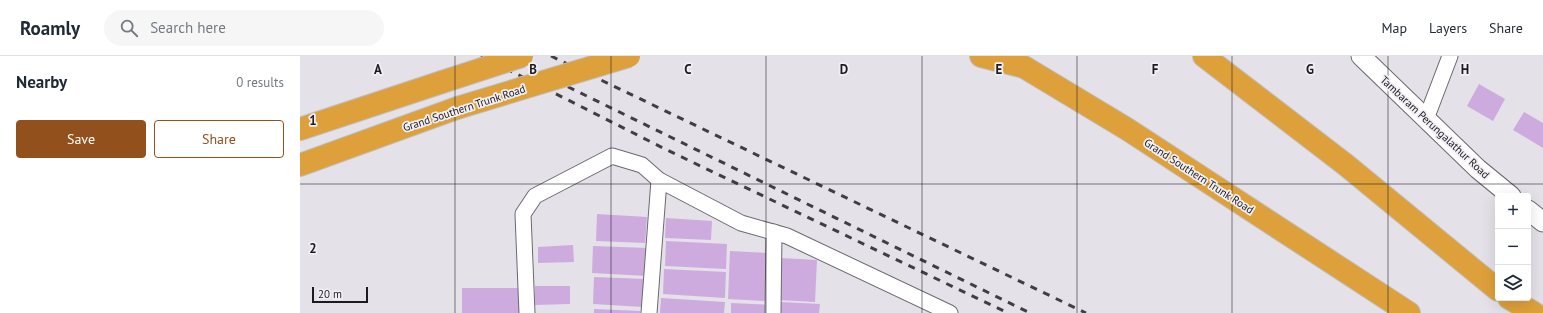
<!DOCTYPE html>
<html lang="en">
<head>
<meta charset="utf-8">
<style>
	body { margin:0; font-family:"PT Sans",sans-serif; background:#f6f6f7; color:#1f2937 }
	.controls { position:absolute; right:12px; bottom:12px; display:grid; overflow:hidden; border-radius:4px; box-shadow:0 4px 16px #0002 }
	.controls button { width:36px; height:36px; display:grid; place-items:center; padding:0; border:0; border-bottom:1px solid #e0e1e3; background:#fff; color:#1f2937; font:20px sans-serif }
	.scale { position:absolute; left:12px; bottom:10px; width:56px; box-sizing:border-box; padding-left:4px; border:2px solid #1c1b1d; border-top:0; font-size:11px; line-height:14px; white-space:nowrap; color:#1c1b1d; -webkit-text-stroke:3px #f1eff5; paint-order:stroke }
	.list { margin:0; padding:0; list-style:none }
	h2 { display:flex; justify-content:space-between; align-items:center; height:52px; margin:0; padding:0 16px; font-size:17px }
	h2 small { font-size:13px; font-weight:400; color:#747a83 }
	.actions { display:flex; gap:8px; padding:12px 16px }
	.actions a { flex:1; padding:9px 0; border:1px solid #92511c; border-radius:4px; text-align:center; font-size:14px; color:#92511c }
	.actions .main { background:#92511c; color:#fff }
	.icon { flex:none; width:22px; height:22px; fill:none; stroke:currentColor; stroke-width:2; stroke-linecap:round; stroke-linejoin:round }
	.map { position:relative; flex:none; width:1243px; height:257px; overflow:hidden }
	header { display:flex; align-items:center; gap:24px; box-sizing:border-box; height:56px; padding:0 20px; background:#fff; border-bottom:1px solid #e0e1e3 }
	header strong { font-size:19px }
	nav { display:flex; gap:22px; margin-inline-start:auto; font-size:14px }
	.search { width:280px; height:36px; background:#f6f6f7; display:flex; align-items:center; gap:10px; box-sizing:border-box; padding:0 14px; border-radius:22px; color:#747a83; font-size:15px }
	main { display:flex }
	aside { flex:1; background:#fff }
	.map>svg:first-child { display:block }
	.building { fill:#ceabde }
	.lines { fill:none; stroke-linecap:round; stroke-linejoin:round }
	.minor-casing { stroke:#6c696f; stroke-width:17 }
	.tertiary-casing { stroke:#6c696f; stroke-width:21 }
	.trunk-casing { stroke:#bfbfc0; stroke-width:24 }
	.minor { stroke:#fff; stroke-width:15 }
	.tertiary { stroke:#fff; stroke-width:19 }
	.trunk { stroke:#dea03a; stroke-width:22 }
	.rail { stroke:#403e41; stroke-width:3; stroke-dasharray:7 7; stroke-linecap:butt }
	.trunk-bridge-casing { stroke:#bfbfc0; stroke-width:24; stroke-linecap:butt }
	.trunk-bridge { stroke:#dea03a; stroke-width:22 }
	.grid { fill:none; stroke:#1c1b1d; stroke-width:1; stroke-opacity:0.55 }
	.labels { text-anchor:middle; stroke-width:3.5; stroke-linejoin:round; paint-order:stroke }
	.street-label { font-size:11px; fill:#1c1b1d; stroke:#f1eff5 }
	.grid-label { font-size:13px; text-anchor:middle; font-weight:bold; fill:#1c1b1d; stroke:#f1eff5; stroke-width:3.5; stroke-linejoin:round; paint-order:stroke }
</style>
</head>
<body>
<header>
<strong>Roamly</strong>
<div class="search"><svg class="icon" aria-label="search" viewBox="0 0 24 24"><circle cx="10" cy="10" r="6"/><path d="M15 15l6 6"/></svg>Search here</div>
<nav><a>Map</a><a>Layers</a><a>Share</a></nav>
</header>
<main>
<aside>
<h2>Nearby<small>0 results</small></h2>
<ul class="list">
</ul>
<div class="actions"><a class="main">Save</a><a>Share</a></div>
</aside>
<div class="map">
<svg width="1243" height="257" viewBox="0 0 1243 257">
	<rect width="100%" height="100%" fill="#e4e1e8"/>
	<g class="building">
		<polygon points="1179,28 1205,43 1193,65 1167,50"/>
		<polygon points="1224,56 1243,67 1243,92 1213,74"/>
		<polygon points="297,158 347,161 345,187 296,185"/>
		<polygon points="366,162 412,165 411,184 365,182"/>
		<polygon points="366,185 427,188 426,213 365,210"/>
		<polygon points="273,189 274,206 238,207 238,191"/>
		<polygon points="293,190 348,192 347,220 292,217"/>
		<polygon points="430,195 468,197 466,245 428,243"/>
		<polygon points="481,202 517,204 515,246 479,244"/>
		<polygon points="364,213 426,216 425,242 363,238"/>
		<polygon points="294,221 345,223 343,251 293,248"/>
		<polygon points="235,230 270,230 270,248 235,249"/>
		<rect x="162" y="232" width="58" height="25"/>
		<polygon points="361,242 425,246 424,257 360,257"/>
		<polygon points="481,246 520,248 519,257 481,257"/>
		<polygon points="431,247 473,249 472,257 431,257"/>
		<polygon points="294,253 340,255 340,257 294,257"/>
	</g>
	<g class="lines">
		<defs>
			<g id="minor">
				<polyline points="1126,63 1150,0"/>
				<polyline points="227,257 223,158 235,140 312,100 342,109 359,124 441,167 487,180 650,257"/>
				<polyline points="349,257 359,124"/>
				<polyline points="473,257 474,176"/>
			</g>
			<g id="tertiary">
				<polyline points="1061,0 1178,113 1211,140"/>
				<polyline points="1228,154 1243,166"/>
			</g>
			<g id="trunk">
				<polyline points="681,0 724,11 827,73 1109,257"/>
				<polyline points="904,0 1046,109 1198,234"/>
				<polyline points="0,73 142,26"/>
				<polyline points="0,109 157,52"/>
				<polyline points="1209,242 1234,257"/>
			</g>
		</defs>
		<use href="#minor" class="minor-casing"/>
		<use href="#tertiary" class="tertiary-casing"/>
		<use href="#trunk" class="trunk-casing"/>
		<use href="#minor" class="minor"/>
		<use href="#tertiary" class="tertiary"/>
		<use href="#trunk" class="trunk"/>
		<g class="rail">
			<polyline points="181,0 367,94 708,257"/>
			<polyline points="205,0 730,257"/>
			<polyline points="251,0 786,257"/>
		</g>
		<defs>
			<g id="trunk-bridge">
				<polyline points="142,26 222,0"/>
				<polyline points="157,52 329,0"/>
			</g>
		</defs>
		<use href="#trunk-bridge" class="trunk-bridge-casing"/>
		<use href="#trunk-bridge" class="trunk-bridge"/>
	</g>
	<path class="grid" d="M155,0v257M311,0v257M466,0v257M622,0v257M777,0v257M932,0v257M1088,0v257M0,128h1243"/>
	<g class="labels">
		<g class="street-label">
			<text transform="translate(164 52) rotate(-18)" y="4">Grand Southern Trunk Road</text>
			<text transform="translate(1135 71) rotate(43)" y="4">Tambaram Perungalathur Road</text>
			<text transform="translate(899 120) rotate(33)" y="4">Grand Southern Trunk Road</text>
		</g>
	</g>
	<g class="grid-label">
		<text x="78" y="18">A</text>
		<text x="233" y="18">B</text>
		<text x="388" y="18">C</text>
		<text x="544" y="18">D</text>
		<text x="699" y="18">E</text>
		<text x="855" y="18">F</text>
		<text x="1010" y="18">G</text>
		<text x="1165" y="18">H</text>
		<text x="13" y="69">1</text>
		<text x="13" y="197">2</text>
	</g>
</svg>
<div class="controls">
<button>+</button>
<button>−</button>
<button><svg class="icon" aria-label="layers" viewBox="0 0 24 24"><path d="M12 4l9 5-9 5-9-5zM3 14l9 5 9-5"/></svg></button>
</div>
<div class="scale">20 m</div>
</div>
</main>
</body>
</html>
